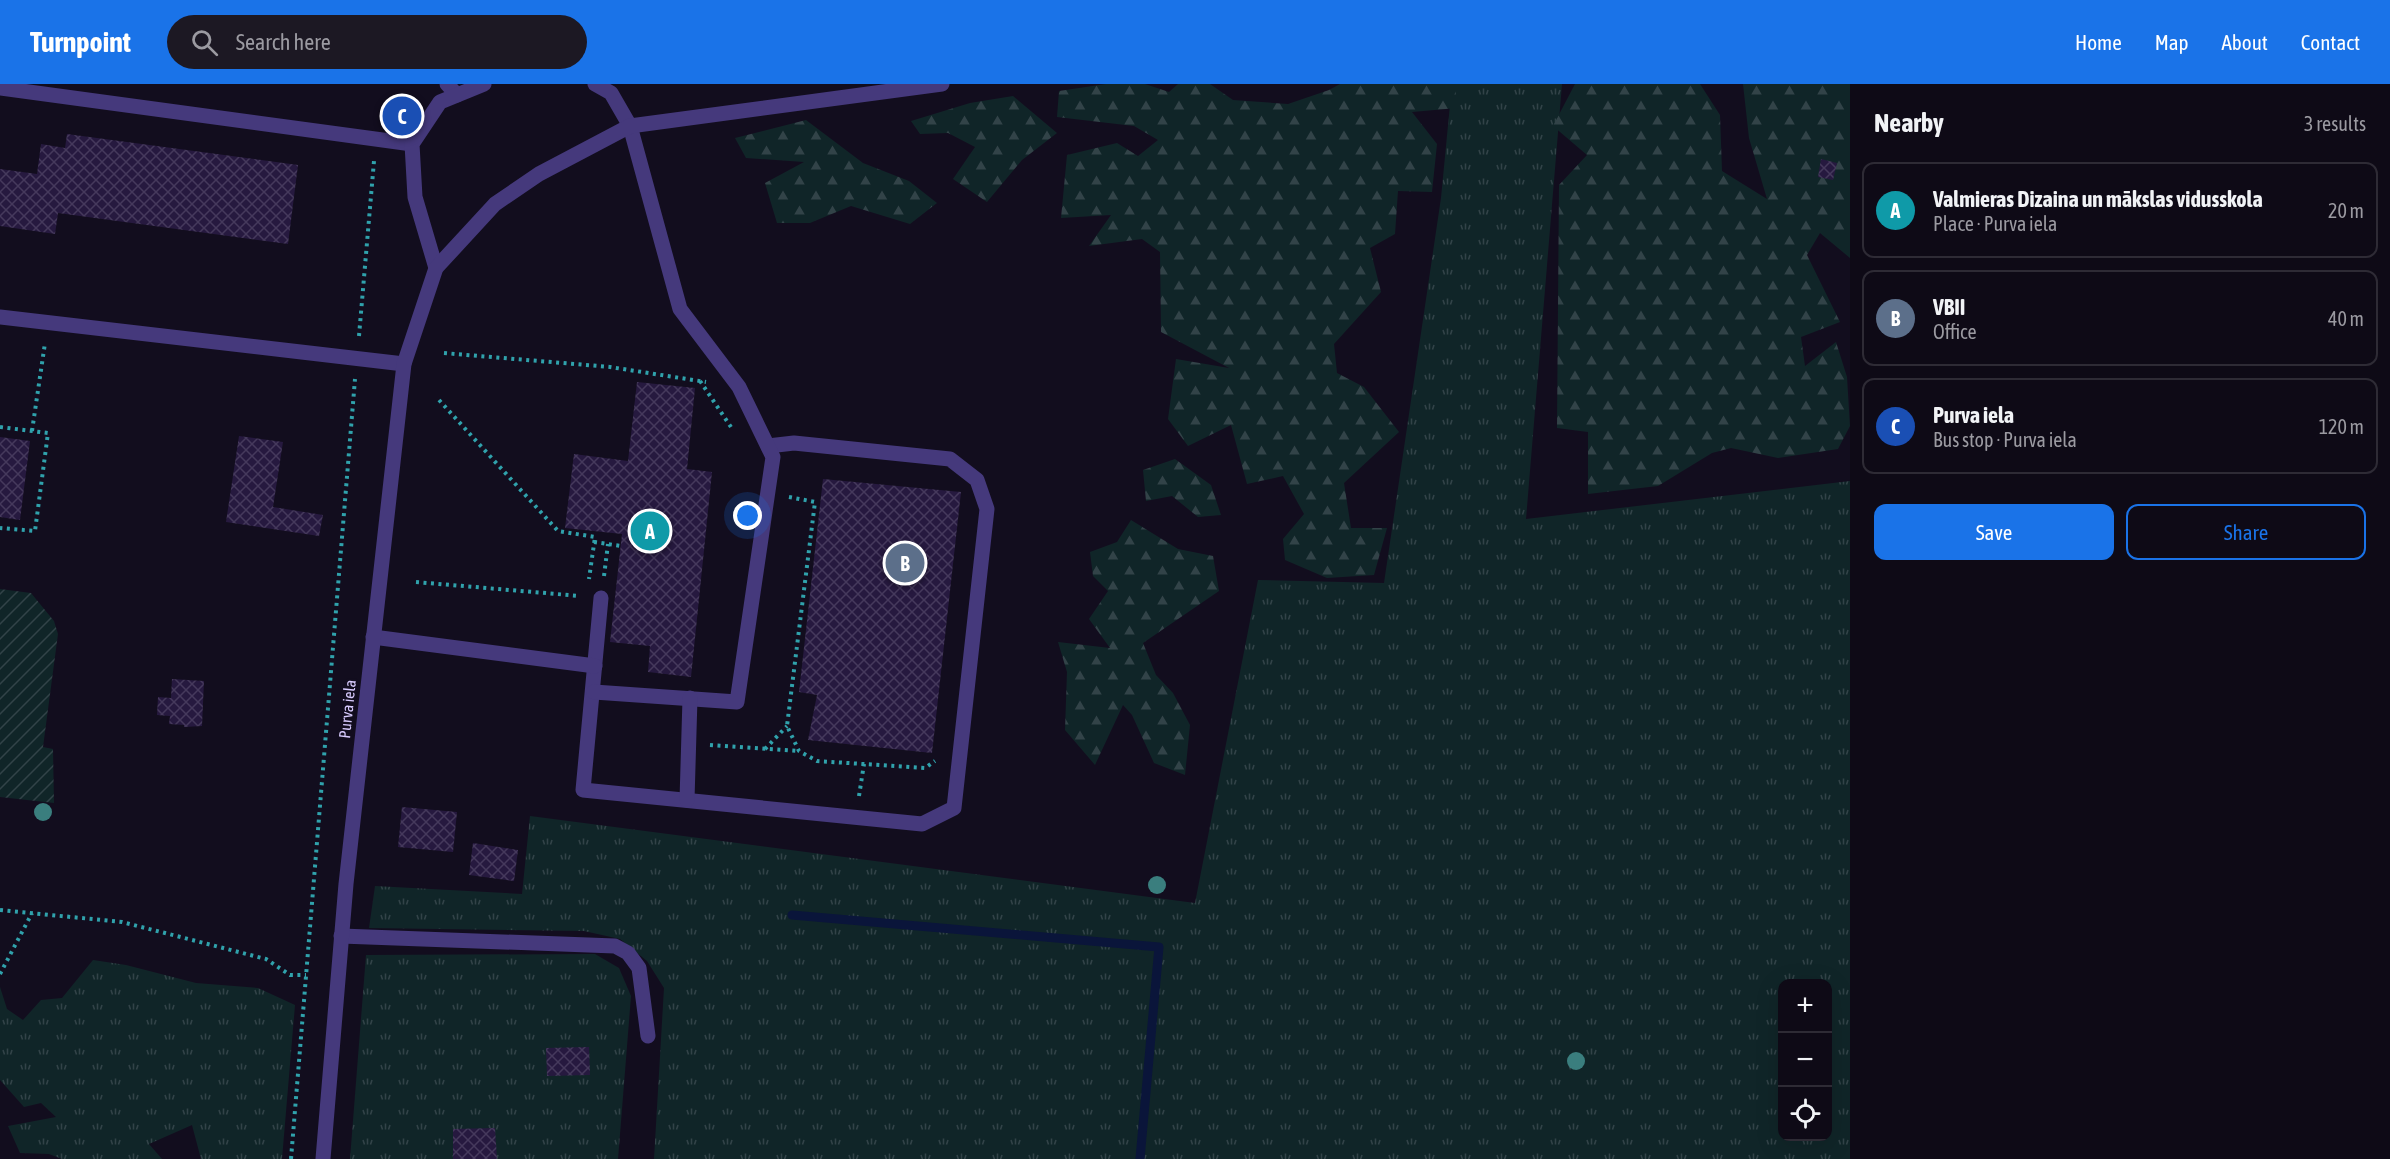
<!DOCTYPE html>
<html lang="en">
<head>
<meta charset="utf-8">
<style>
	body { margin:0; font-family:"Asap Condensed",sans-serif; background:#1c1823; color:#f1f3f6 }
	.controls { position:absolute; right:18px; bottom:18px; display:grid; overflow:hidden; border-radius:12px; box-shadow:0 6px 24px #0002 }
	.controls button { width:54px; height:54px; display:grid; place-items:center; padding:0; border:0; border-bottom:2px solid #2e2b35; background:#0e0a16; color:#f1f3f6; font:30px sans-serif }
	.you { position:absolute; left:748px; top:432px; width:21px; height:21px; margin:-15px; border:4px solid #fff; border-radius:50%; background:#1a73e8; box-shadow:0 0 0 9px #1a73e833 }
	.badge { display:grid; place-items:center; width:39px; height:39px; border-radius:50%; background:#1a73e8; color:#fff; font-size:20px; font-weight:700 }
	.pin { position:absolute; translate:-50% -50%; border:3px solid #fff; box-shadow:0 2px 6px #0006 }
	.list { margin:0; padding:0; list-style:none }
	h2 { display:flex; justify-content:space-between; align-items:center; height:78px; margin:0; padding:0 24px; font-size:26px }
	h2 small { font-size:20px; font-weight:400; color:#9b9aa1 }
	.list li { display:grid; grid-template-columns:39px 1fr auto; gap:18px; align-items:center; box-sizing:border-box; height:96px; margin:0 12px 12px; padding:0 12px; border:2px solid #2e2b35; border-radius:12px }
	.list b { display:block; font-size:22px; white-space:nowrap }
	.list p { margin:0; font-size:20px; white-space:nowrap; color:#9b9aa1 }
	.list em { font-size:20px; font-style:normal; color:#9b9aa1 }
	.actions { display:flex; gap:12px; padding:18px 24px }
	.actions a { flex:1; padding:14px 0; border:2px solid #1a73e8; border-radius:12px; text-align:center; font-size:21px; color:#1a73e8 }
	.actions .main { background:#1a73e8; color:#fff }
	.icon { flex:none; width:33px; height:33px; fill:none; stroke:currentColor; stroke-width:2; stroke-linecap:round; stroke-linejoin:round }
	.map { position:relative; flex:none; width:1850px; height:1075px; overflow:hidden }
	header { display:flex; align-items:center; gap:36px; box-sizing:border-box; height:84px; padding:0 30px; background:#1a73e8; color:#fff }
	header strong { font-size:28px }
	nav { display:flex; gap:33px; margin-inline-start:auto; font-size:21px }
	.search { width:420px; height:54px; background:#1c1823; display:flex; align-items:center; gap:15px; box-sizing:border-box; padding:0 21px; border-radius:33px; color:#9b9aa1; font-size:22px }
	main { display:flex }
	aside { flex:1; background:#0e0a16 }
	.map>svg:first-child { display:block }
	.grass { fill:url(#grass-tufts); fill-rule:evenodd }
	.forest { fill:url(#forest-firs) }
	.garden { fill:url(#garden-furrows) }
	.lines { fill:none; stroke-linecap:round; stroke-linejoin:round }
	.stream { stroke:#0a153a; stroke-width:9 }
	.building { fill:url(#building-cross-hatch) }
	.path { stroke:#30a2ac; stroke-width:4; stroke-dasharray:3 4.5; stroke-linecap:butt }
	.minor { stroke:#45397c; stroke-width:15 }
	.tree { fill:#3a7e7e }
	.labels { text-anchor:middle; stroke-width:5; stroke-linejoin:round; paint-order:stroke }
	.street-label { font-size:16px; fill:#d8cbfe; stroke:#120d1e }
</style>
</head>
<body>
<header>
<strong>Turnpoint</strong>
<div class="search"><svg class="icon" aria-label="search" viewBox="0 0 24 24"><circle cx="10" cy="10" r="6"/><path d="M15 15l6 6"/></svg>Search here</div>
<nav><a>Home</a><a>Map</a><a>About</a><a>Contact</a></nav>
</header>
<main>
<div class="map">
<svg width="1850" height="1075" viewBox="0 0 1850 1075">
	<defs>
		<pattern id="grass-tufts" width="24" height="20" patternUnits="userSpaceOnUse" patternTransform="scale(1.5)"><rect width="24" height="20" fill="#102528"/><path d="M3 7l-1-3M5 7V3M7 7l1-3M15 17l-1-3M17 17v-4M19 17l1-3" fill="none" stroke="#324348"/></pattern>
		<pattern id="forest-firs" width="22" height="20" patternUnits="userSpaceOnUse" patternTransform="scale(1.5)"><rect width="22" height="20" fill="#102528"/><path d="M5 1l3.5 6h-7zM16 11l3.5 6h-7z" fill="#324348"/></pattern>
		<pattern id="garden-furrows" width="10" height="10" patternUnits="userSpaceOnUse" patternTransform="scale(1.5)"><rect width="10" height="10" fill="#102528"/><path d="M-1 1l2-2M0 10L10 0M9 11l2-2" fill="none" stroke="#324348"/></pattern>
		<pattern id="building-cross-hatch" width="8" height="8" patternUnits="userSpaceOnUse" patternTransform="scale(1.5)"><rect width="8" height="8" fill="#26193f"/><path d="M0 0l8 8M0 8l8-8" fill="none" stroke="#45395c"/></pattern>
	</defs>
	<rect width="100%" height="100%" fill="#120d1e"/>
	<g class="grass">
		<path d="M1452,0h110l-36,435 324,-38v678h-1196l10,-171 -17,-27 -27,-22 -36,-8 -215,-3 6,-42 147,8 8,-78 665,87 63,-323 126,3 57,-385zM1782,900h46v152h-46z"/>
		<polygon points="595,870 619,884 631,912 618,1075 350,1075 366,871"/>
		<polygon points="93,876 126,881 196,899 258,904 295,921 282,1075 201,1075 192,1041 149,1060 162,1075 62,1075 49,1070 20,1069 8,1042 56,1033 41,1019 24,1023 0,996 0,903 7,925 23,936 41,916 62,914"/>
	</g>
	<g class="forest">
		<polygon points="1106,0 1145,0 1169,8 1178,0 1210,0 1233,16 1288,20 1329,6 1340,0 1455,0 1457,24 1412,28 1437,60 1432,108 1398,107 1395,150 1370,164 1381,208 1334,260 1337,289 1364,303 1399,348 1344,399 1351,444 1387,444 1374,491 1327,494 1285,476 1283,455 1304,430 1283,392 1247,400 1231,341 1188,362 1168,335 1176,275 1229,284 1161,248 1160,168 1142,155 1089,162 1111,131 1061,134 1067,71 1117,59 1138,72 1158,56 1134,42 1057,33 1059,7"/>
		<polygon points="1575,0 1700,0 1720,31 1722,87 1767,115 1749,54 1743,0 1850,0 1850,174 1820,149 1807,171 1840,238 1801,253 1805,282 1836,258 1847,293 1850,342 1838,365 1778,374 1731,364 1712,369 1658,402 1588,410 1588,348 1557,344 1559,101 1587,71 1553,42"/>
		<polygon points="1013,12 1057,49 1022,76 987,118 953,95 975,63 948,49 920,50 911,37 970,19"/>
		<polygon points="806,36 863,79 909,97 937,119 910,140 851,122 810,139 777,139 765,99 804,78 746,74 735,54"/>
		<polygon points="1175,375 1211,401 1221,431 1198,433 1172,412 1146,417 1143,386"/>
		<polygon points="1131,436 1178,465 1213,472 1219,507 1143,559 1156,591 1173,609 1190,641 1185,691 1154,679 1132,631 1123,621 1095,681 1065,646 1067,588 1058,558 1110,564 1089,535 1108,507 1093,492 1090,468 1117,458"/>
	</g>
	<polygon class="garden" points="0,505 31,509 54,537 58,550 43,663 53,665 54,719 0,713"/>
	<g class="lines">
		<polyline class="stream" points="792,831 1159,863 1140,1075"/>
	</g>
	<g class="building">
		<polygon points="67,50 298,81 288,160 58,129 55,150 0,142 0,85 37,90 41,60 65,64"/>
		<polygon points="1821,75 1837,79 1833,96 1818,93"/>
		<polygon points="637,298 695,304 687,385 712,388 691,593 648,588 650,562 610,558 622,450 565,444 574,370 628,377"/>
		<polygon points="239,352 283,358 273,423 323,431 319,452 226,438"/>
		<polygon points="0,353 30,357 20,436 0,433"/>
		<polygon points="823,395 961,408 932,669 808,656 817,611 799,608"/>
		<polygon points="172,595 204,597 202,642 184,643 184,641 169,640 170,632 157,631 158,613 171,614"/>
		<polygon points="402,723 457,728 453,768 398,763"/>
		<polygon points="473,759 518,766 514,797 469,791"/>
		<polygon points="589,963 590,991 547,992 546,964"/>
		<polygon points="495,1044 497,1075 453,1075 453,1045"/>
	</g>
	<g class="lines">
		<g class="path">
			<polyline points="359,252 374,77"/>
			<polyline points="444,269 610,283 706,298"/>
			<polyline points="700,297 731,343"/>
			<polyline points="439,316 558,447 595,453 589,495"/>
			<polyline points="0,343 48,349 35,447 0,444"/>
			<polyline points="32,347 45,259"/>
			<polyline points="789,413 815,418 787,642 799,667 817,677 925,684 935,677"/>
			<polyline points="594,458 621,462"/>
			<polyline points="604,492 608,460"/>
			<polyline points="416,498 580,512"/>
			<polyline points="710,661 798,667"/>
			<polyline points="765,665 787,642"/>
			<polyline points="859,712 864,680"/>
			<polyline points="0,826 122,838 266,875 290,891 306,891"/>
			<polyline points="0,890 32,829"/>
			<polyline points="291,1075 355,295"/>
		</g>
		<g class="minor">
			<polyline points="447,0 457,11"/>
			<polyline points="0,4 412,60"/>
			<polyline points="436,184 415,113 412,60 440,18 484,0"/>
			<polyline points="0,233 404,280"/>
			<polyline points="601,514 583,706 922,740 954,724 987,425 977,396 950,375 794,359 768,362"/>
			<polyline points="373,553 595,582"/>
			<polyline points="594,608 737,618 773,373 739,303 680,225 630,42 611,9 595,0"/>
			<polyline points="687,716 690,614"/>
			<polyline points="341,852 615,862 628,869 639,884 648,952"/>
			<polyline points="323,1075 346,800 404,280 436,184 495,120 539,90 630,42 942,0"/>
		</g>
	</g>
	<g class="tree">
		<circle cx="43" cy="728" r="9"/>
		<circle cx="1157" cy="801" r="9"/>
		<circle cx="1576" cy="977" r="9"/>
	</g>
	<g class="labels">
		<g class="street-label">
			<text transform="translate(347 625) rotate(-84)" y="6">Purva iela</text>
		</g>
	</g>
</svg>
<div class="controls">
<button>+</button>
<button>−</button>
<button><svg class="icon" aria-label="locate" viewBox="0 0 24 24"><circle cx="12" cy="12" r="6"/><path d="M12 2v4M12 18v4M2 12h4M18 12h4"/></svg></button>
</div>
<div class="you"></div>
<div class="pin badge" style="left:650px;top:447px;background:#0f9aa8">A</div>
<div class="pin badge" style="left:905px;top:479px;background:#5c6f8a">B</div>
<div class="pin badge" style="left:402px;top:32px;background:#1a4fb4">C</div>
</div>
<aside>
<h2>Nearby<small>3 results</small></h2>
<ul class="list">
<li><span class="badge" style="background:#0f9aa8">A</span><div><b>Valmieras Dizaina un mākslas vidusskola</b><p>Place · Purva iela</p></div><em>20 m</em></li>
<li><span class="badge" style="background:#5c6f8a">B</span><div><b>VBII</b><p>Office</p></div><em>40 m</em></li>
<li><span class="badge" style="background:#1a4fb4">C</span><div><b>Purva iela</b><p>Bus stop · Purva iela</p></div><em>120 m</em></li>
</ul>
<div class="actions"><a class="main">Save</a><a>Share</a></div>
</aside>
</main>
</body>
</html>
